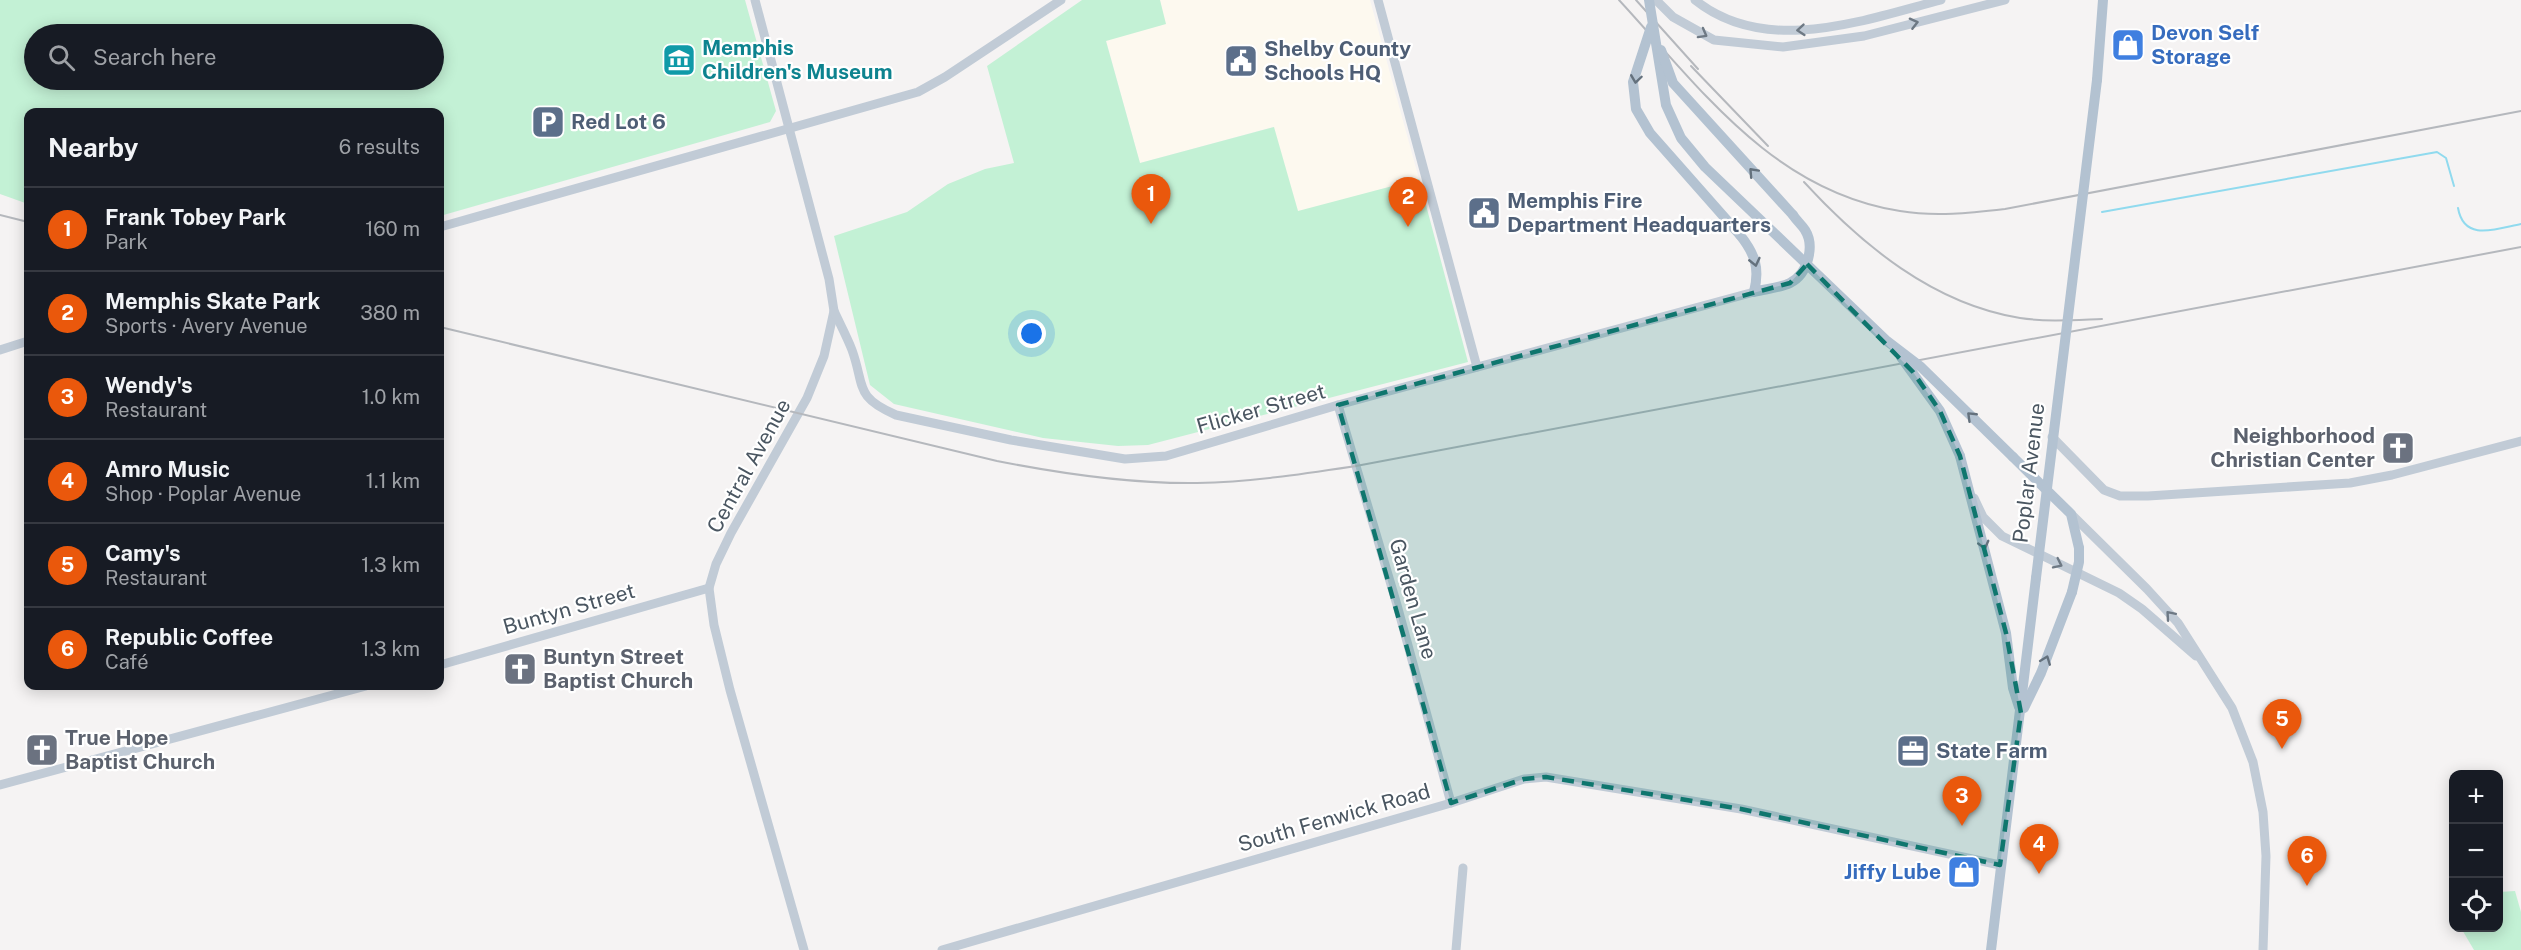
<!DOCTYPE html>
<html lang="en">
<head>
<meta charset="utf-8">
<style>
	body { margin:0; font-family:"Public Sans",sans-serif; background:#20242c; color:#f1f3f6 }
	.controls { position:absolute; right:18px; bottom:18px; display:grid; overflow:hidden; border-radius:12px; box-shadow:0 3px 15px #0003 }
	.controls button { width:54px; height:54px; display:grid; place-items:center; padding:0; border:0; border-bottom:2px solid #363941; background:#171b24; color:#f1f3f6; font:30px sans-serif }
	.you { position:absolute; left:1032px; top:334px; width:21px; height:21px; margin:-15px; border:4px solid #fff; border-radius:50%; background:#1a73e8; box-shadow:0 0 0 9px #1a73e833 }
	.badge { display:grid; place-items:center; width:39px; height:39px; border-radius:50%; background:#ea580c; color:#fff; font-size:20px; font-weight:700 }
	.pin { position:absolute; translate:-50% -50px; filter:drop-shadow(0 2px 3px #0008) }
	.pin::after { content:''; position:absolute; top:32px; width:21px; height:18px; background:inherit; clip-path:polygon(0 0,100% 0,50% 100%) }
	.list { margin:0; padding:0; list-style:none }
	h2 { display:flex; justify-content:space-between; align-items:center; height:78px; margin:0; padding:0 24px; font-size:26px }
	h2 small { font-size:20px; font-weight:400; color:#9ea1a6 }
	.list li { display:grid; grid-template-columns:39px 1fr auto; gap:18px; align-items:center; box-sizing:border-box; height:84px; padding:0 24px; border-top:2px solid #363941 }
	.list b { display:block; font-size:22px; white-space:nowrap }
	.list p { margin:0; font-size:20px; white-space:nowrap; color:#9ea1a6 }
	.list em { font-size:20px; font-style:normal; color:#9ea1a6 }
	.icon { flex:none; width:33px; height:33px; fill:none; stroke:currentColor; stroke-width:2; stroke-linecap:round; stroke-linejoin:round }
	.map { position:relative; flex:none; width:2521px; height:950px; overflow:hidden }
	.search { position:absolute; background:#171b24; box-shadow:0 3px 15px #0003; left:24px; top:24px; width:420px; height:66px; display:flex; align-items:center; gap:15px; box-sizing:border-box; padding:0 21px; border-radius:33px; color:#9ea1a6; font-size:22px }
	.panel { position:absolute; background:#171b24; box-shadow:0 3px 15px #0003; left:24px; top:108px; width:420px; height:582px; border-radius:12px }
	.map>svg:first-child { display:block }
	.commercial { fill:#fdf9ef }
	.green { fill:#c3f1d5; fill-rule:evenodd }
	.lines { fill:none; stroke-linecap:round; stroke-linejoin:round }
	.stream { stroke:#90daee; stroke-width:2 }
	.secondary { stroke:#c1cbd6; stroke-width:9 }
	.primary { stroke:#b3c2d1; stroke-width:10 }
	.rail { stroke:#b5b8bd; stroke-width:2 }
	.primary-bridge { stroke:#b3c2d1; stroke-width:10 }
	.oneway { stroke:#6e7984 }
	.oneway2 { stroke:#64717d }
	.marked { fill:#0f766e; fill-opacity:0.2; stroke:#0f766e; stroke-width:4.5; stroke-dasharray:12 8; stroke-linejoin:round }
	.labels { text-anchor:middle; stroke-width:4.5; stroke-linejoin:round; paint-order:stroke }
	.shop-label { font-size:21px; font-weight:bold; fill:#366cbe; stroke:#fff; text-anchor:start }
	.culture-label { font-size:21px; font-weight:bold; fill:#0d838f; stroke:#fff; text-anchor:start }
	.service-label { font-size:21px; font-weight:bold; fill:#4e5e75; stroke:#fff; text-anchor:start }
	.street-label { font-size:21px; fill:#4a5661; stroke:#fff }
	.worship-label { font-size:21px; font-weight:bold; fill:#5b616d; stroke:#fff; text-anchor:start }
</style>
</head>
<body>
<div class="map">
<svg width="2521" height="950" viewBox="0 0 2521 950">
	<rect width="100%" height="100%" fill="#f5f3f3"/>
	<polygon class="commercial" points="1160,0 1370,0 1419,179 1298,212 1273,127 1140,163 1106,40 1165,24"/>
	<g class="green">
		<path d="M0,0h745l31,111 -6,11 -330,94v-104h-412v92l-28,-10zM34,34h400v46h-400z"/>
		<polygon points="1082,0 1160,0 1166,24 1106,41 1140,163 1274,127 1298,211 1419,179 1468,362 1148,445 1118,446 1043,438 894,404 870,385 834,236 907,212 948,184 985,169 1014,163 987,66"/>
		<polygon points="2515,891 2521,912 2521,950 2474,950 2461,928 2498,928 2499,892"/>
	</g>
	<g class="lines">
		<g class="stream">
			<path d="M2458,208c6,34 38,21 63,16"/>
			<polyline points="2102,212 2437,152 2446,158 2454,186"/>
		</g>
		<g class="secondary">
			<polyline points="755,0 829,279 834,311 824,356 807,398 731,533 716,564 709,588 714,625 730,690 804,950"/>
			<polyline points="1378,0 1477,367"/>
			<polyline points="1656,0 1673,17 1714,40 1783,47 1864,36 2005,0"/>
			<path d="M1695,0c71,57 169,20 246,0"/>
			<polyline points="440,227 918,92 945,77 1061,0"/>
			<path d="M834,311c6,13 13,26 18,39 13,36 2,47 44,65l115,25 114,19 41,-3 172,-51 416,-113"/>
			<polyline points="0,350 28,341"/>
			<polyline points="1338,405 1397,605 1451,803"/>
			<polyline points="2052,437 2104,490 2120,496 2148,496 2350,483 2392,475 2521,441"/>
			<polyline points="1974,498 1983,517 2002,536 2119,593 2142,609 2196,656"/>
			<polyline points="2071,514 2147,589 2178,623 2232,708 2253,762 2263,812 2266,856 2263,950"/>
			<polyline points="440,665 709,588"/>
			<polyline points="0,785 366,686"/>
			<polyline points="942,950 1451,803 1524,779 1546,777 1741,809 2000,865"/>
			<polyline points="1456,950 1463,868"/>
		</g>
		<g class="primary">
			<polyline points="2097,80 2103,0"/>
			<path d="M1740,235c15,19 20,33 14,57 11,-3 26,-4 36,-9 18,-9 25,-37 15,-53 -4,-6 -9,-10 -12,-15"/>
			<polyline points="1960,456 2006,633 2013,688 2019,707"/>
			<polyline points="2013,457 2071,514 2079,548"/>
			<polyline points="2024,708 2041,673 2072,592"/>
			<polyline points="1991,950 2036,578"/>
		</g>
		<g class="rail">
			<path d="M1619,0c82,89 154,191 281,211 35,6 70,2 105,-2l516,-98"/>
			<polyline points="1636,0 1698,69"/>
			<polyline points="1691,66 1768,146"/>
			<path d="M1804,182c58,63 129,122 216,136 27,4 54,2 82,1"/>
			<polyline points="0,215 28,222"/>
			<path d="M440,327l557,134c66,13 133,23 200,22 54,-1 106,-9 159,-17l1165,-219"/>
		</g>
		<g class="primary-bridge">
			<polyline points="1649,0 1666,105 1681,138 1705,167 1887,341 1921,367 2013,457"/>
			<polyline points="1651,27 1633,82 1636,109 1650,133 1740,235"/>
			<polyline points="1661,50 1673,83 1793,215"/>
			<polyline points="1901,357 1940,411 1960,456"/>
			<polyline points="2036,578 2097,80"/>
			<polyline points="2072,592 2079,562 2079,548"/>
		</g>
	</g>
	<defs><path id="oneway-chevron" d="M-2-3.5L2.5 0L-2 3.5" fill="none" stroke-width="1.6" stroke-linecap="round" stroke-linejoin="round" transform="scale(1.5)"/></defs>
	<g class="oneway">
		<use href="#oneway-chevron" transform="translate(1914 23) rotate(-14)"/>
		<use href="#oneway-chevron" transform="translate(1801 30) rotate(175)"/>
		<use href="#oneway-chevron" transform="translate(1703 34) rotate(29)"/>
		<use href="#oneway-chevron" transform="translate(2058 564) rotate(26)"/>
		<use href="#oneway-chevron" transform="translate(2170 615) rotate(-131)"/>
	</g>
	<g class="oneway2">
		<use href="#oneway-chevron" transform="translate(1636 79) rotate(98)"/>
		<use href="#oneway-chevron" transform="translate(1753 172) rotate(-133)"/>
		<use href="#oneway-chevron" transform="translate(1755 262) rotate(77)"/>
		<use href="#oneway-chevron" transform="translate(1971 416) rotate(-136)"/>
		<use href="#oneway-chevron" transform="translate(1984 545) rotate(75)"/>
		<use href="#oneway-chevron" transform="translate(2046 660) rotate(-69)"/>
	</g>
	<path class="marked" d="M1807,264l106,108 27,39 20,45 46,177 15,80 -21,152 -259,-56 -195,-32 -22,2 -73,24 -113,-398 452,-122z"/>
	<defs>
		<symbol id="shop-square" viewBox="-11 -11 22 22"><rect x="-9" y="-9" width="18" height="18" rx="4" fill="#3f7fe0" stroke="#fff"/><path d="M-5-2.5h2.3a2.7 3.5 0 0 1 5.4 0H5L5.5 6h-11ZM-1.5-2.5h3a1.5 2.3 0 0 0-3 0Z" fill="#fff"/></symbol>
		<symbol id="museum-square" viewBox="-11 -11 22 22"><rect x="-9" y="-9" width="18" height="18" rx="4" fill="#0f9aa8" stroke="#fff"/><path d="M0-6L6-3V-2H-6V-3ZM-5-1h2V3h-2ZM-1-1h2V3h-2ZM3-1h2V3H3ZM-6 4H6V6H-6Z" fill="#fff"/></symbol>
		<symbol id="civic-square" viewBox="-11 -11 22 22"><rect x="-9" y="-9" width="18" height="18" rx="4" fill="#5c6f8a" stroke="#fff"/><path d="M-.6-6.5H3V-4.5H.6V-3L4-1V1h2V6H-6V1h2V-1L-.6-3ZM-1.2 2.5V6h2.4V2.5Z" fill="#fff"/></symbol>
		<symbol id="parking-square" viewBox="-11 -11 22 22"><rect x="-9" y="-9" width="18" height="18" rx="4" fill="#5c6f8a" stroke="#fff"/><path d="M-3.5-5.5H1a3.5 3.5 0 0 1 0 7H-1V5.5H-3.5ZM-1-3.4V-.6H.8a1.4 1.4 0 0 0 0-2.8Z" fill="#fff"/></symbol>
		<symbol id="church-square" viewBox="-11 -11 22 22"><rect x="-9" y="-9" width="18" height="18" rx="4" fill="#6b7280" stroke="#fff"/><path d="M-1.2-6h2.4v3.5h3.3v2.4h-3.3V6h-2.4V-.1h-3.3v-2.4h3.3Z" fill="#fff"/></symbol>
		<symbol id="office-square" viewBox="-11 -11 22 22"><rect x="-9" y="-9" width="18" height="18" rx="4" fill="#5c6f8a" stroke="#fff"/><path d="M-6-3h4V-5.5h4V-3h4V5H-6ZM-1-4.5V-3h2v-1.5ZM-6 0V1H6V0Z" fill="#fff"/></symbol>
	</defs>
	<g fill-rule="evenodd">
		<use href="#shop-square" x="2109" y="26" width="38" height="38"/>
		<use href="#museum-square" x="660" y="41" width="38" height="38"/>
		<use href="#civic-square" x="1222" y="42" width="38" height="38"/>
		<use href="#parking-square" x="529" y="103" width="38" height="38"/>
		<use href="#civic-square" x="1465" y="194" width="38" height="38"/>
		<use href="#church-square" x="2379" y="429" width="38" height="38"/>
		<use href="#church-square" x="501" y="650" width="38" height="38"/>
		<use href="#church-square" x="23" y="731" width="38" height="38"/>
		<use href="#office-square" x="1894" y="732" width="38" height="38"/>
		<use href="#shop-square" x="1945" y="853" width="38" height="38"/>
	</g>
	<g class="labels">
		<g class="shop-label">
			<text x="2151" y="40">Devon Self<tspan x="2151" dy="24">Storage</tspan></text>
			<text x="1941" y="879" text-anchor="end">Jiffy Lube</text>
		</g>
		<g class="culture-label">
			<text x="702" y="55">Memphis<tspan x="702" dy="24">Children's Museum</tspan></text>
		</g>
		<g class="service-label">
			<text x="1264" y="56">Shelby County<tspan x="1264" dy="24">Schools HQ</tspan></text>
			<text x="571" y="129">Red Lot 6</text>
			<text x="1507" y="208">Memphis Fire<tspan x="1507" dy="24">Department Headquarters</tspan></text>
			<text x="1936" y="758">State Farm</text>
		</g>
		<g class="street-label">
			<text transform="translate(1261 409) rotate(-16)" y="7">Flicker Street</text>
			<text transform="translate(749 466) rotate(-61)" y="7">Central Avenue</text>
			<text transform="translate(2029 473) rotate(-83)" y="7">Poplar Avenue</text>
			<text transform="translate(1413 599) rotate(74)" y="7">Garden Lane</text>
			<text transform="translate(569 609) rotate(-16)" y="7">Buntyn Street</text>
			<text transform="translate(1334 818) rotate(-16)" y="7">South Fenwick Road</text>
		</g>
		<g class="worship-label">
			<text x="2375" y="443" text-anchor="end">Neighborhood<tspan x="2375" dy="24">Christian Center</tspan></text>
			<text x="543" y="664">Buntyn Street<tspan x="543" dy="24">Baptist Church</tspan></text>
			<text x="65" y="745">True Hope<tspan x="65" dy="24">Baptist Church</tspan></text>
		</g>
	</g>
</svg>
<div class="controls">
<button>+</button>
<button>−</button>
<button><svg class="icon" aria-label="locate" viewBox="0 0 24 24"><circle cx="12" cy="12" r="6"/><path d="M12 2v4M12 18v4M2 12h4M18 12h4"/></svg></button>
</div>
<div class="you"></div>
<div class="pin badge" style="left:1151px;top:224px">1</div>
<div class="pin badge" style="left:1408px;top:227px">2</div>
<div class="pin badge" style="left:1962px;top:826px">3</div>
<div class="pin badge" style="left:2039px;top:874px">4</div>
<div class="pin badge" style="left:2282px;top:749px">5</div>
<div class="pin badge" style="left:2307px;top:886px">6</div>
<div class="search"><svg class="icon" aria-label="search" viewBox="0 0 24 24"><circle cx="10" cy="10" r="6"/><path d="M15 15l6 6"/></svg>Search here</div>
<section class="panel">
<h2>Nearby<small>6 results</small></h2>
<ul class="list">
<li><span class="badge">1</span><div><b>Frank Tobey Park</b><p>Park</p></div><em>160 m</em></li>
<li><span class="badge">2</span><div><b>Memphis Skate Park</b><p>Sports · Avery Avenue</p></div><em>380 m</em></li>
<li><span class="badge">3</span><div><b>Wendy's</b><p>Restaurant</p></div><em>1.0 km</em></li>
<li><span class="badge">4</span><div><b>Amro Music</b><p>Shop · Poplar Avenue</p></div><em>1.1 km</em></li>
<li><span class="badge">5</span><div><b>Camy's</b><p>Restaurant</p></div><em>1.3 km</em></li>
<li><span class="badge">6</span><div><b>Republic Coffee</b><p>Café</p></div><em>1.3 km</em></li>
</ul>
</section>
</div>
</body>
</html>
